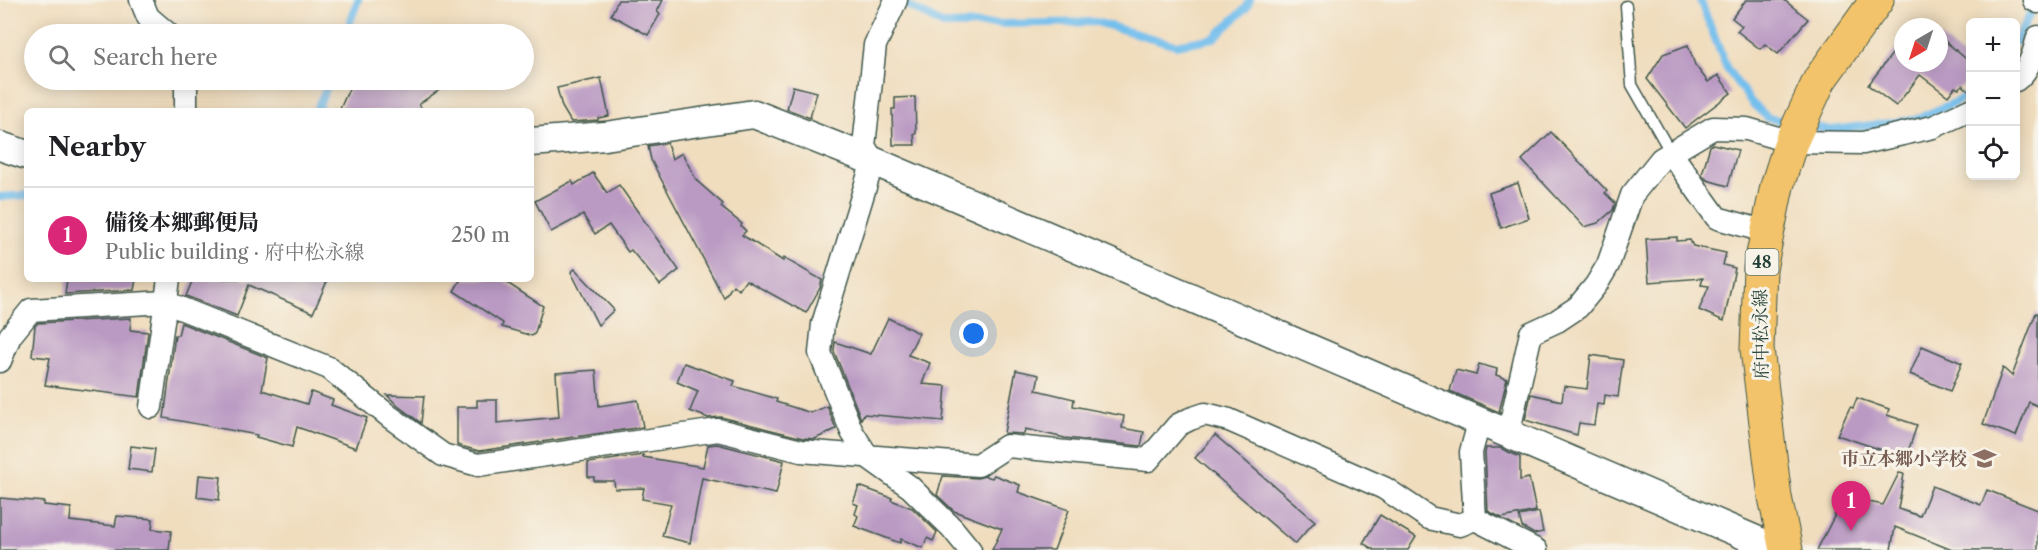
<!DOCTYPE html>
<html lang="en">
<head>
<meta charset="utf-8">
<style>
	body { margin:0; font-family:"Libre Caslon Text","Noto Serif JP",serif; background:#f6f6f6; color:#202124 }
	.controls { position:absolute; right:18px; top:18px; display:grid; overflow:hidden; border-radius:9px; box-shadow:0 3px 15px #0003 }
	.controls button { width:54px; height:54px; display:grid; place-items:center; padding:0; border:0; border-bottom:2px solid #e0e0e0; background:#fff; color:#202124; font:30px sans-serif }
	.compass { position:absolute; left:1894px; top:18px; width:54px; height:54px; border-radius:50%; background:#fff; box-shadow:0 3px 15px #0003; rotate:219deg }
	.you { position:absolute; left:974px; top:334px; width:21px; height:21px; margin:-15px; border:4px solid #fff; border-radius:50%; background:#1a73e8; box-shadow:0 0 0 9px #1a73e833 }
	.badge { display:grid; place-items:center; width:39px; height:39px; border-radius:50%; background:#db2777; color:#fff; font-size:20px; font-weight:700 }
	.pin { position:absolute; translate:-50% -50px; filter:drop-shadow(0 2px 3px #0008) }
	.pin::after { content:''; position:absolute; top:32px; width:21px; height:18px; background:inherit; clip-path:polygon(0 0,100% 0,50% 100%) }
	.list { margin:0; padding:0; list-style:none }
	h2 { display:flex; justify-content:space-between; align-items:center; height:78px; margin:0; padding:0 24px; font-size:26px }
	h2 small { font-size:20px; font-weight:400; color:#757577 }
	.list li { display:grid; grid-template-columns:39px 1fr auto; gap:18px; align-items:center; box-sizing:border-box; height:96px; padding:0 24px; border-top:2px solid #e0e0e0 }
	.list b { display:block; font-size:22px; white-space:nowrap }
	.list p { margin:0; font-size:20px; white-space:nowrap; color:#757577 }
	.list em { font-size:20px; font-style:normal; color:#757577 }
	.icon { flex:none; width:33px; height:33px; fill:none; stroke:currentColor; stroke-width:2; stroke-linecap:round; stroke-linejoin:round }
	.map { position:relative; flex:none; width:2038px; height:550px; overflow:hidden }
	.search { position:absolute; background:#fff; box-shadow:0 3px 15px #0003; left:24px; top:24px; width:510px; height:66px; display:flex; align-items:center; gap:15px; box-sizing:border-box; padding:0 21px; border-radius:33px; color:#757577; font-size:22px }
	.panel { position:absolute; background:#fff; box-shadow:0 3px 15px #0003; left:24px; top:108px; width:510px; height:174px; border-radius:9px }
	.map>svg:first-child { display:block }
	.lines { fill:none; stroke-linecap:round; stroke-linejoin:round }
	.stream { stroke:#74bfed; stroke-width:8 }
	.building { fill:#ba9ac3 }
	.service-casing { stroke:#3e5549; stroke-width:13 }
	.minor-casing { stroke:#3e5549; stroke-width:25 }
	.tertiary-casing { stroke:#3e5549; stroke-width:31 }
	.primary-casing { stroke:#3e5549; stroke-width:35 }
	.service { stroke:#fff; stroke-width:10 }
	.minor { stroke:#fff; stroke-width:22 }
	.tertiary { stroke:#fff; stroke-width:28 }
	.primary { stroke:#f2c36a; stroke-width:33 }
	.labels { text-anchor:middle; stroke-width:6; stroke-linejoin:round; paint-order:stroke }
	.shield { fill:#f7f3e8; stroke:#60746a; stroke-width:1.5 }
	.shield-label { font-size:16px; font-weight:bold; fill:#1f3d34 }
	.street-label { font-size:18px; fill:#1f3d34; stroke:#f7f3e8 }
	.education-label { font-size:18px; font-weight:bold; fill:#785e54; stroke:#f7f3e8; text-anchor:end }
</style>
</head>
<body>
<div class="map">
<svg width="2038" height="550" viewBox="0 0 2038 550">
	<rect width="100%" height="100%" fill="#f7f3e8"/>
	<filter id="ink" filterUnits="userSpaceOnUse"><feTurbulence type="fractalNoise" baseFrequency=".0167" numOctaves="2"/><feDisplacementMap in="SourceGraphic" scale="12" xChannelSelector="R" yChannelSelector="G"/><feConvolveMatrix kernelMatrix="1 2 1 2 8 2 1 2 1" color-interpolation-filters="sRGB"/></filter>
	<filter id="wash" filterUnits="userSpaceOnUse"><feTurbulence type="fractalNoise" baseFrequency=".008" numOctaves="4" result="noise"/><feDisplacementMap in="SourceGraphic" scale="24" xChannelSelector="R" yChannelSelector="G"/><feGaussianBlur stdDeviation="1.35" result="paint"/><feColorMatrix in="noise" values="0 0 0 0 0 0 0 0 0 0 0 0 0 0 0 0 0 1.4 0 .05"/><feComposite in="paint" operator="in"/></filter>
	<g filter="url(#wash)">
		<rect width="100%" height="100%" fill="#f0ddbe"/>
		<g class="lines">
			<g class="stream">
				<polyline points="898,0 943,25 1096,22 1176,45 1214,38 1246,8 1250,0"/>
				<polyline points="1700,0 1727,69 1752,103 1768,118 1790,122"/>
				<polyline points="346,34 358,0"/>
				<polyline points="2016,42 2035,4"/>
				<polyline points="316,111 330,80"/>
				<polyline points="1808,126 1831,130 1914,120 1956,102 1970,94"/>
				<polyline points="0,197 27,195"/>
			</g>
		</g>
		<g id="blocks">
			<g class="building">
				<polygon points="618,0 663,0 657,12 660,14 648,35 611,15"/>
				<polygon points="1746,0 1784,0 1808,19 1778,54 1765,44 1760,49 1737,31 1742,26 1732,18"/>
				<polygon points="1939,36 1971,63 1971,92 1962,85 1959,89 1955,87 1948,96 1920,75 1896,106 1868,85 1903,40 1903,63 1939,63"/>
				<polygon points="1688,45 1695,65 1708,82 1718,75 1731,93 1685,128 1647,79 1663,54"/>
				<polygon points="601,78 609,116 598,118 598,120 571,122 562,107 557,88"/>
				<polygon points="353,80 454,80 419,104 423,111 339,111"/>
				<polygon points="793,86 817,92 810,118 787,109"/>
				<polygon points="915,97 916,134 914,134 915,145 893,145 892,109 895,109 895,98"/>
				<polygon points="1551,132 1607,191 1605,193 1615,203 1613,210 1598,223 1584,227 1522,160"/>
				<polygon points="667,143 672,159 682,153 697,181 723,204 721,207 742,224 741,226 746,231 742,235 783,261 784,258 822,280 820,288 806,313 746,280 739,290 733,285 724,298 651,160 648,146"/>
				<polygon points="1713,144 1738,150 1728,186 1707,180 1702,174 1710,146"/>
				<polygon points="593,173 607,193 619,185 679,270 660,285 631,250 628,252 609,225 595,234 583,215 551,232 535,201 572,181 574,185"/>
				<polygon points="1518,183 1529,218 1501,228 1489,193"/>
				<polygon points="1677,237 1677,241 1690,240 1693,246 1726,253 1723,265 1735,268 1724,321 1699,310 1709,286 1701,285 1703,278 1649,282 1646,239"/>
				<polygon points="575,269 614,310 598,325 571,272"/>
				<polygon points="67,279 136,279 134,290 65,294"/>
				<polygon points="193,279 328,279 313,313 249,285 237,316 186,296"/>
				<polygon points="461,279 501,279 543,306 535,333 532,336 502,327 503,323 454,291"/>
				<polygon points="2036,313 2038,313 2038,406 2029,402 2016,436 1983,424 2003,368 2012,376"/>
				<polygon points="131,318 130,330 148,332 139,397 45,385 50,358 32,356 35,326 38,323"/>
				<polygon points="888,318 919,333 908,355 930,363 922,384 946,386 943,421 864,414 861,419 834,351 835,342 871,354"/>
				<polygon points="181,323 268,358 262,390 307,404 311,392 333,400 331,405 367,418 356,448 297,427 292,447 256,437 257,435 164,418 175,335 178,335"/>
				<polygon points="1922,346 1962,363 1950,391 1910,374"/>
				<polygon points="1591,355 1623,360 1618,397 1605,395 1604,405 1597,404 1594,425 1579,423 1577,435 1525,420 1531,394 1562,401 1564,386 1587,389"/>
				<polygon points="684,363 735,381 733,386 777,399 776,402 811,413 827,406 836,429 815,439 803,438 721,417 708,418 690,411 698,391 677,382"/>
				<polygon points="1479,364 1497,369 1496,375 1507,379 1499,412 1450,391 1456,370 1476,375"/>
				<polygon points="596,370 599,406 638,400 643,427 479,451 457,445 457,407 477,407 477,400 497,400 497,423 559,417 556,373"/>
				<polygon points="1016,370 1039,375 1036,390 1074,399 1073,406 1124,416 1122,428 1144,432 1141,446 1065,438 1025,429 1024,434 1004,433"/>
				<polygon points="387,395 424,396 421,423 398,406"/>
				<polygon points="1857,398 1889,409 1887,415 1917,425 1906,458 1837,435 1850,407 1853,408"/>
				<polygon points="1215,435 1315,521 1295,544 1195,458"/>
				<polygon points="717,444 784,461 776,494 702,478 690,543 662,536 671,504 642,499 644,488 615,489 614,481 594,481 594,477 588,477 588,463 643,455 643,457 703,467 708,445"/>
				<polygon points="131,446 155,449 152,472 128,469"/>
				<polygon points="1486,448 1500,448 1520,457 1520,480 1529,478 1536,511 1502,518 1488,511 1485,453"/>
				<polygon points="1899,473 1904,474 1898,509 1920,516 1932,486 1981,505 1987,490 2038,510 2038,550 1952,550 1895,527 1891,550 1817,550 1846,493 1859,500 1883,505"/>
				<polygon points="199,475 221,477 219,500 197,497"/>
				<polygon points="994,475 1020,485 1018,492 1069,510 1054,550 992,550 1002,529 954,511 937,495 943,476 977,478 985,476 992,478"/>
				<polygon points="859,486 892,498 891,500 912,508 937,532 933,541 927,538 923,548 901,539 900,543 854,526 858,516 855,514 858,505 853,503"/>
				<polygon points="0,498 44,502 44,505 71,508 70,521 115,526 117,516 153,519 152,529 171,531 169,550 0,550"/>
				<polygon points="1539,512 1543,532 1534,534 1522,527 1519,516"/>
				<polygon points="1380,515 1416,537 1408,550 1374,550 1363,543"/>
			</g>
		</g>
	</g>
	<g filter="url(#ink)">
		<use href="#blocks" fill-opacity="0" stroke="#3e5549" stroke-width="1.5"/>
		<g class="lines">
			<defs>
				<polyline id="service" points="1626,6 1632,85 1671,153"/>
				<g id="minor">
					<polyline points="141,0 148,17 168,34"/>
					<polyline points="896,0 875,45 864,146 873,161 823,324 820,353 852,432 868,457 910,487 952,528 970,550"/>
					<polyline points="2034,0 2038,2"/>
					<path d="M2016,80c13,-9 18,-28 22,-43"/>
					<polyline points="186,111 186,80"/>
					<polyline points="1671,153 1717,218 1768,232"/>
					<polyline points="0,361 10,336 31,310 165,302 329,368 390,417 443,455 478,465 718,430 801,451 978,465 1007,446 1148,460 1178,425 1190,419 1205,414 1229,420 1384,488 1429,518 1460,525 1475,519 1471,452 1479,423"/>
					<polyline points="151,407 169,279"/>
					<polyline points="1508,435 1531,333 1557,321 1578,307 1596,285 1608,265 1632,195 1661,159 1713,128 1747,129 1791,142 1863,143 1933,127 1970,110"/>
					<polyline points="1475,519 1536,550"/>
				</g>
				<g id="tertiary">
					<polyline points="531,142 605,136 754,114 873,161 1779,550"/>
					<polyline points="0,146 27,155"/>
				</g>
				<polyline id="primary" points="1786,550 1775,497 1757,349 1760,269 1777,186 1791,142 1820,79 1877,0"/>
			</defs>
			<use href="#service" class="service-casing"/>
			<use href="#minor" class="minor-casing"/>
			<use href="#tertiary" class="tertiary-casing"/>
			<use href="#primary" class="primary-casing"/>
			<use href="#service" class="service"/>
			<use href="#minor" class="minor"/>
			<use href="#tertiary" class="tertiary"/>
			<use href="#primary" class="primary"/>
		</g>
	</g>
	<defs>
		<symbol id="school-bare" viewBox="-9 -9 18 18"><path d="M0-5L7-2L0 1L-7-2ZM-4 1L0 2.5L4 1V4Q0 6-4 4Z" fill="#8d6e63" stroke="#f7f3e8" stroke-width="2.5" paint-order="stroke"/></symbol>
	</defs>
	<g fill-rule="evenodd">
		<use href="#school-bare" x="1968" y="442" width="33" height="33"/>
	</g>
	<g class="labels">
		<rect class="shield" x="1745.5" y="249" width="33" height="26" rx="4.5"/>
		<g class="shield-label">
			<text x="1762" y="268">48</text>
		</g>
		<g class="street-label">
			<text transform="translate(1761 334) rotate(-91)" y="6">府中松永線</text>
		</g>
		<g class="education-label">
			<text x="1967" y="465">市立本郷小学校</text>
		</g>
	</g>
</svg>
<div class="controls">
<button>+</button>
<button>−</button>
<button><svg class="icon" aria-label="locate" viewBox="0 0 24 24"><circle cx="12" cy="12" r="6"/><path d="M12 2v4M12 18v4M2 12h4M18 12h4"/></svg></button>
</div>
<svg class="compass" viewBox="-18 -18 36 36"><path d="M0-13l5 13h-10z" fill="#e53935"/><path d="M0 13l5-13h-10z" fill="#757577"/></svg>
<div class="you"></div>
<div class="pin badge" style="left:1851px;top:531px">1</div>
<div class="search"><svg class="icon" aria-label="search" viewBox="0 0 24 24"><circle cx="10" cy="10" r="6"/><path d="M15 15l6 6"/></svg>Search here</div>
<section class="panel">
<h2>Nearby<small></small></h2>
<ul class="list">
<li><span class="badge">1</span><div><b>備後本郷郵便局</b><p>Public building · 府中松永線</p></div><em>250 m</em></li>
</ul>
</section>
</div>
</body>
</html>
